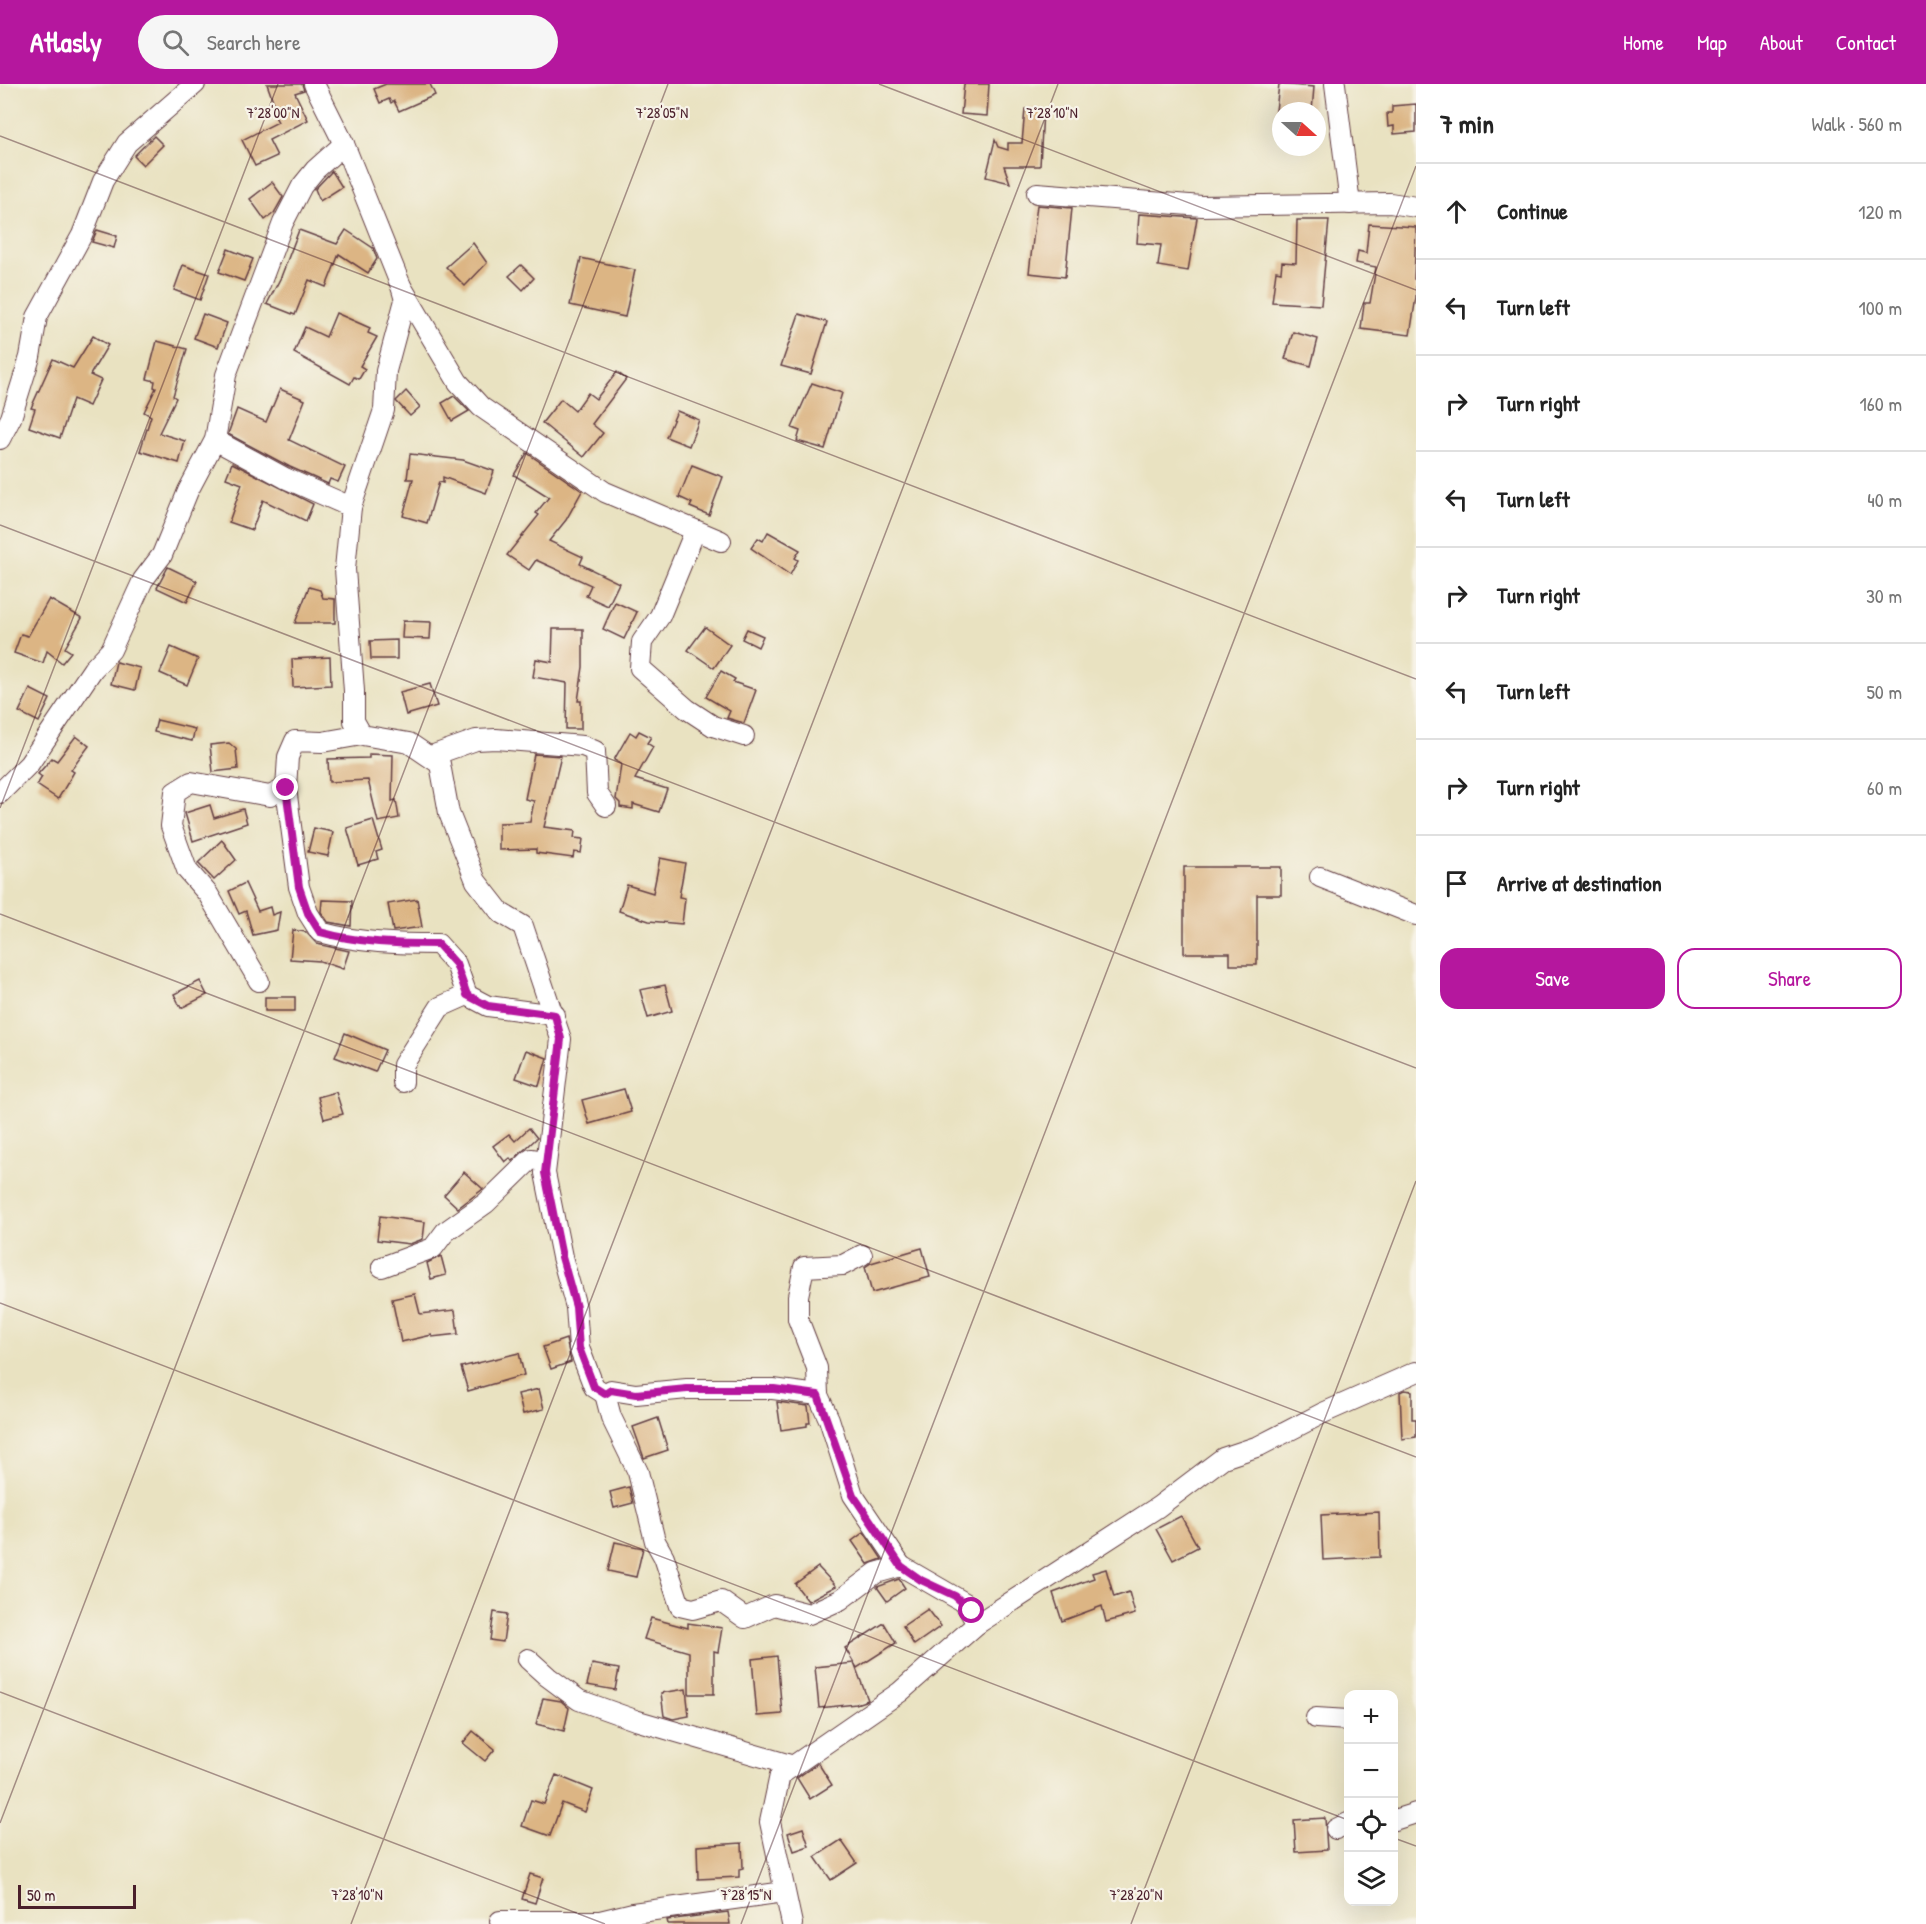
<!DOCTYPE html>
<html lang="en">
<head>
<meta charset="utf-8">
<style>
	body { margin:0; font-family:"Patrick Hand",sans-serif; background:#f6f6f6; color:#222 }
	.controls { position:absolute; right:18px; bottom:18px; display:grid; overflow:hidden; border-radius:12px; box-shadow:0 6px 24px #0002 }
	.controls button { width:54px; height:54px; display:grid; place-items:center; padding:0; border:0; border-bottom:2px solid #e0e0e0; background:#fff; color:#222; font:30px sans-serif }
	.compass { position:absolute; left:1272px; top:18px; width:54px; height:54px; border-radius:50%; background:#fff; box-shadow:0 6px 24px #0002; rotate:111deg }
	.scale { position:absolute; left:18px; bottom:15px; width:118px; box-sizing:border-box; padding-left:6px; border:3px solid #4a1f2b; border-top:0; font-size:16px; line-height:21px; white-space:nowrap; color:#4a1f2b; -webkit-text-stroke:4px #f7f3e8; paint-order:stroke }
	.stop { position:absolute; width:18px; height:18px; margin:-14px; border:4px solid #b5179e; border-radius:50%; background:#fff }
	.stop.end { background:#b5179e; border-color:#fff; box-shadow:0 2px 6px #0008 }
	.list { margin:0; padding:0; list-style:none }
	h2 { display:flex; justify-content:space-between; align-items:center; height:78px; margin:0; padding:0 24px; font-size:26px }
	h2 small { font-size:20px; font-weight:400; color:#767676 }
	.list li { display:grid; grid-template-columns:39px 1fr auto; gap:18px; align-items:center; box-sizing:border-box; height:96px; padding:0 24px; border-top:2px solid #e0e0e0 }
	.list b { display:block; font-size:22px; white-space:nowrap }
	.list em { font-size:20px; font-style:normal; color:#767676 }
	.actions { display:flex; gap:12px; padding:18px 24px }
	.actions a { flex:1; padding:14px 0; border:2px solid #b5179e; border-radius:18px; text-align:center; font-size:21px; color:#b5179e }
	.actions .main { background:#b5179e; color:#fff }
	.icon { flex:none; width:33px; height:33px; fill:none; stroke:currentColor; stroke-width:2; stroke-linecap:round; stroke-linejoin:round }
	.map { position:relative; flex:none; width:1416px; height:1840px; overflow:hidden }
	header { display:flex; align-items:center; gap:36px; box-sizing:border-box; height:84px; padding:0 30px; background:#b5179e; color:#fff }
	header strong { font-size:28px }
	nav { display:flex; gap:33px; margin-inline-start:auto; font-size:21px }
	.search { width:420px; height:54px; background:#f6f6f6; display:flex; align-items:center; gap:15px; box-sizing:border-box; padding:0 21px; border-radius:33px; color:#767676; font-size:22px }
	main { display:flex }
	aside { flex:1; background:#fff }
	.map>svg:first-child { display:block }
	.building { fill:#dcb584 }
	.lines { fill:none; stroke-linecap:round; stroke-linejoin:round }
	.minor-casing { stroke:#623c42; stroke-width:22 }
	.minor { stroke:#fff; stroke-width:20 }
	.route { stroke:#b5179e; stroke-width:8 }
	.ticks { fill:none; stroke:#4a1f2b; stroke-width:1.5; stroke-opacity:0.45 }
	.ticks-label { font-size:15px; text-anchor:middle; fill:#4a1f2b; stroke:#f7f3e8; stroke-width:4.5; stroke-linejoin:round; paint-order:stroke }
</style>
</head>
<body>
<header>
<strong>Atlasly</strong>
<div class="search"><svg class="icon" aria-label="search" viewBox="0 0 24 24"><circle cx="10" cy="10" r="6"/><path d="M15 15l6 6"/></svg>Search here</div>
<nav><a>Home</a><a>Map</a><a>About</a><a>Contact</a></nav>
</header>
<main>
<div class="map">
<svg width="1416" height="1840" viewBox="0 0 1416 1840">
	<rect width="100%" height="100%" fill="#f7f3e8"/>
	<filter id="ink" filterUnits="userSpaceOnUse"><feTurbulence type="fractalNoise" baseFrequency=".0167" numOctaves="2"/><feDisplacementMap in="SourceGraphic" scale="12" xChannelSelector="R" yChannelSelector="G"/><feConvolveMatrix kernelMatrix="1 2 1 2 8 2 1 2 1" color-interpolation-filters="sRGB"/></filter>
	<filter id="wash" filterUnits="userSpaceOnUse"><feTurbulence type="fractalNoise" baseFrequency=".008" numOctaves="4" result="noise"/><feDisplacementMap in="SourceGraphic" scale="24" xChannelSelector="R" yChannelSelector="G"/><feGaussianBlur stdDeviation="1.35" result="paint"/><feColorMatrix in="noise" values="0 0 0 0 0 0 0 0 0 0 0 0 0 0 0 0 0 1.4 0 .05"/><feComposite in="paint" operator="in"/></filter>
	<g filter="url(#wash)">
		<rect width="100%" height="100%" fill="#e9e2c1"/>
		<g id="blocks">
			<g class="building">
				<polygon points="267,0 302,0 304,6 295,9 308,36 269,56 277,72 255,82 242,56 278,38 272,27 276,25"/>
				<polygon points="386,0 430,0 435,11 399,27 394,17 391,19 389,15 380,19 374,5"/>
				<polygon points="964,0 989,0 987,32 961,30"/>
				<polygon points="1279,0 1314,3 1312,27 1276,27"/>
				<polygon points="1416,20 1416,48 1394,50 1394,42 1388,43 1387,29 1392,29 1392,22"/>
				<polygon points="1025,25 1043,26 1040,82 1004,82 1010,99 986,93 995,56 998,63 1008,66 1008,59 1022,59"/>
				<polygon points="154,52 163,61 143,81 134,72"/>
				<polygon points="332,87 342,103 320,117 315,105"/>
				<polygon points="272,98 283,113 274,129 265,136 250,115"/>
				<polygon points="1037,121 1072,124 1065,193 1029,189"/>
				<polygon points="1139,130 1197,134 1188,187 1158,182 1161,161 1137,159"/>
				<polygon points="1297,136 1329,136 1321,221 1272,218 1276,187 1281,188 1282,178 1296,179"/>
				<polygon points="1369,140 1416,143 1414,195 1416,196 1416,213 1410,251 1361,245 1364,219 1370,219 1376,183 1356,179 1358,167 1366,169"/>
				<polygon points="97,146 117,152 114,164 92,158"/>
				<polygon points="299,146 337,160 346,146 373,164 377,175 368,189 339,170 326,203 309,196 295,231 267,220 281,193"/>
				<polygon points="473,159 487,179 465,202 446,183"/>
				<polygon points="228,165 253,175 244,197 219,188"/>
				<polygon points="581,174 635,186 625,233 570,221"/>
				<polygon points="183,181 209,190 200,216 174,206"/>
				<polygon points="521,181 534,194 523,206 509,192"/>
				<polygon points="336,229 370,244 368,249 377,253 360,282 365,285 359,295 354,293 350,300 294,269 305,243 326,253"/>
				<polygon points="203,230 227,239 218,263 194,254"/>
				<polygon points="799,230 827,238 811,290 781,282"/>
				<polygon points="1293,248 1318,255 1311,282 1285,275"/>
				<polygon points="93,252 108,261 90,291 101,296 89,322 73,315 60,354 29,343 35,325 31,324 53,275 73,284"/>
				<polygon points="157,257 187,265 173,312 176,314 159,349 185,357 179,379 140,367 151,332 144,328 156,304 154,303 155,297 147,295"/>
				<polygon points="617,288 626,295 592,340 603,349 584,373 542,339 561,315 575,327 588,309 596,315"/>
				<polygon points="812,299 842,309 825,365 797,357 800,347 792,344"/>
				<polygon points="280,305 305,316 289,356 345,383 338,398 330,395 328,400 290,383 228,350 237,325 266,338"/>
				<polygon points="406,307 420,323 410,332 396,317"/>
				<polygon points="454,312 469,327 452,337 442,319"/>
				<polygon points="677,327 699,336 689,362 666,353"/>
				<polygon points="527,369 582,407 566,436 549,457 583,473 580,480 619,499 608,522 586,512 591,501 536,476 529,486 507,471 539,431 536,429 549,413 514,391"/>
				<polygon points="410,370 463,376 494,387 486,409 443,393 443,399 439,398 427,439 403,432 413,395 407,395"/>
				<polygon points="232,379 313,420 306,437 263,416 252,446 229,438 242,400 226,394"/>
				<polygon points="692,381 723,393 709,431 690,423 692,419 679,413"/>
				<polygon points="768,448 800,466 795,474 798,476 790,491 751,464 758,454 763,457"/>
				<polygon points="168,483 197,497 187,518 157,504"/>
				<polygon points="309,503 320,506 323,514 335,515 335,539 295,539"/>
				<polygon points="49,515 82,534 65,564 71,568 62,579 47,567 43,579 14,569 21,550 28,552"/>
				<polygon points="615,518 637,528 624,555 603,545"/>
				<polygon points="403,537 431,538 430,555 402,554"/>
				<polygon points="705,543 730,561 714,584 688,566"/>
				<polygon points="553,545 583,545 583,583 578,617 581,617 581,645 566,645 567,599 533,593 536,575 552,578"/>
				<polygon points="747,545 763,552 758,563 742,555"/>
				<polygon points="397,556 397,575 371,575 370,557"/>
				<polygon points="171,563 198,575 187,601 160,589"/>
				<polygon points="330,573 331,601 293,603 292,575"/>
				<polygon points="116,578 140,584 135,606 111,600"/>
				<polygon points="721,587 735,595 733,598 756,606 744,639 727,634 730,627 706,613"/>
				<polygon points="430,600 437,622 406,631 400,608"/>
				<polygon points="30,605 50,615 39,638 19,628"/>
				<polygon points="157,636 195,645 192,657 154,648"/>
				<polygon points="639,647 651,653 647,659 653,663 635,695 667,705 659,728 633,720 633,725 620,723 620,719 616,715 621,680 614,676 630,648 636,652"/>
				<polygon points="76,652 89,662 71,686 74,688 58,715 37,701 42,693 38,690 52,674 57,677"/>
				<polygon points="229,659 236,665 238,685 213,688 210,661"/>
				<polygon points="369,670 393,671 392,717 396,716 399,734 378,738 368,696 329,698 328,675 369,674"/>
				<polygon points="534,670 561,672 544,743 575,747 574,754 583,755 581,769 574,768 573,774 536,769 536,765 499,766 499,739 530,738 534,717 525,715"/>
				<polygon points="210,721 214,734 243,725 247,739 193,757 185,729"/>
				<polygon points="373,736 382,766 376,768 378,775 358,781 347,744"/>
				<polygon points="314,744 333,748 328,772 308,768"/>
				<polygon points="222,756 236,776 214,796 198,779"/>
				<polygon points="660,774 685,779 679,813 685,814 682,840 649,837 619,827 627,801 653,809"/>
				<polygon points="1184,783 1281,783 1281,811 1257,811 1257,881 1230,881 1230,869 1184,869"/>
				<polygon points="245,799 258,827 270,823 272,831 280,828 277,846 253,851 246,827 239,830 229,807"/>
				<polygon points="417,815 422,843 393,847 388,820"/>
				<polygon points="322,816 352,817 351,842 328,838 321,828"/>
				<polygon points="293,846 306,848 317,860 349,867 343,885 320,877 290,875"/>
				<polygon points="200,897 207,911 181,924 174,910"/>
				<polygon points="665,901 672,927 648,934 640,906"/>
				<rect x="265" y="913" width="30" height="14"/>
				<polygon points="345,949 385,966 375,988 335,973"/>
				<polygon points="526,966 547,974 539,1002 516,994"/>
				<polygon points="624,1005 631,1028 589,1040 582,1016"/>
				<polygon points="336,1008 343,1030 324,1035 318,1013"/>
				<polygon points="529,1044 537,1054 512,1077 510,1074 505,1078 493,1062 509,1050 515,1057"/>
				<polygon points="464,1088 483,1105 458,1124 444,1111"/>
				<polygon points="380,1132 425,1138 423,1155 410,1160 377,1156"/>
				<polygon points="922,1164 930,1193 872,1209 865,1183 871,1179"/>
				<polygon points="441,1172 446,1191 431,1195 427,1179"/>
				<polygon points="415,1210 420,1230 455,1226 458,1250 432,1253 432,1251 401,1258 392,1215"/>
				<polygon points="566,1255 571,1278 551,1285 543,1263"/>
				<polygon points="519,1269 524,1291 468,1307 461,1283"/>
				<polygon points="539,1305 544,1325 523,1330 518,1310"/>
				<polygon points="1404,1306 1412,1307 1412,1335 1416,1335 1416,1353 1402,1355 1400,1308"/>
				<polygon points="777,1318 808,1322 810,1339 807,1339 807,1342 781,1346"/>
				<polygon points="658,1334 668,1366 644,1374 633,1343"/>
				<polygon points="629,1403 633,1419 614,1424 610,1408"/>
				<polygon points="1379,1428 1380,1473 1323,1476 1321,1431"/>
				<polygon points="1181,1432 1198,1463 1173,1476 1156,1445"/>
				<polygon points="864,1448 882,1475 868,1480 852,1457"/>
				<polygon points="615,1458 643,1464 636,1493 608,1487"/>
				<polygon points="818,1483 836,1502 808,1517 795,1500"/>
				<polygon points="1106,1485 1114,1513 1129,1508 1135,1530 1106,1538 1102,1522 1062,1537 1053,1509 1094,1494 1092,1489"/>
				<polygon points="899,1495 905,1504 887,1517 877,1503"/>
				<polygon points="928,1525 941,1542 914,1561 903,1542"/>
				<polygon points="494,1528 507,1530 503,1558 490,1556"/>
				<polygon points="651,1534 688,1544 688,1539 722,1544 718,1568 714,1567 714,1610 689,1610 689,1568 644,1555"/>
				<polygon points="884,1539 896,1559 857,1584 845,1564"/>
				<polygon points="777,1572 782,1630 757,1632 752,1575"/>
				<polygon points="854,1579 868,1616 856,1620 819,1624 815,1583"/>
				<polygon points="592,1580 619,1585 615,1606 587,1601"/>
				<polygon points="686,1605 689,1632 673,1635 664,1632 661,1609"/>
				<polygon points="543,1614 561,1617 569,1624 564,1647 536,1640"/>
				<polygon points="473,1647 495,1665 485,1677 463,1659"/>
				<polygon points="818,1679 832,1701 810,1715 797,1694"/>
				<polygon points="556,1691 593,1706 585,1728 562,1719 550,1752 522,1742 531,1716 544,1720"/>
				<polygon points="1325,1734 1327,1766 1296,1768 1294,1736"/>
				<polygon points="803,1744 809,1762 794,1767 788,1749"/>
				<polygon points="841,1756 857,1779 831,1796 815,1773"/>
				<polygon points="742,1759 743,1784 739,1785 739,1793 698,1795 697,1762"/>
				<polygon points="530,1790 543,1794 535,1819 522,1815"/>
				<polygon points="728,1828 730,1840 668,1840 667,1836"/>
			</g>
		</g>
	</g>
	<g filter="url(#ink)">
		<use href="#blocks" fill-opacity="0" stroke="#623c42" stroke-width="1.5"/>
		<g class="lines">
			<defs>
				<g id="minor">
					<polyline points="314,0 344,60 401,202 458,298 481,323 605,408 721,457"/>
					<polyline points="1335,0 1350,120"/>
					<polyline points="1037,109 1202,122 1390,119 1416,123"/>
					<polyline points="401,202 405,216 386,287 384,326 351,423 345,485 354,607 354,637 362,651 409,659 440,680 449,729 476,797 501,829 523,842 561,955 545,1089 562,1173 576,1223 579,1264 594,1303 605,1310"/>
					<polyline points="0,355 11,334 30,273 37,233 82,151 103,97 127,59 195,0"/>
					<polyline points="215,356 285,394 351,423"/>
					<polyline points="695,447 660,532 642,558 640,584 687,625 713,642 744,652"/>
					<path d="M362,651l-40,7 -27,-1 -7,16 -2,31 13,99 9,26 12,19c39,11 78,12 118,12l18,20 11,31 21,11 67,9"/>
					<polyline points="431,672 476,656 496,655 583,662 595,667 597,709 606,722"/>
					<polyline points="0,709 29,680 93,585 111,566 143,496 162,471 188,407 215,356 226,291 283,139 302,102 315,86 344,60"/>
					<polyline points="1320,793 1416,831"/>
					<polyline points="259,897 208,810 187,786 171,742 175,708 191,698 270,712 286,704"/>
					<polyline points="403,998 403,981 440,923 467,911"/>
					<polyline points="862,1171 843,1181 804,1183 798,1212 798,1235 817,1284 818,1311 773,1305 687,1305 636,1310 611,1306 605,1310 611,1333 638,1388 655,1457 664,1473 680,1522 693,1525 721,1517 745,1534 774,1521 809,1530 840,1516 876,1489 901,1482 965,1519 977,1540"/>
					<polyline points="382,1183 433,1164 445,1148 486,1119 531,1075 545,1077"/>
					<polyline points="818,1311 829,1335 853,1411 901,1482"/>
					<polyline points="528,1575 548,1593 579,1616 635,1636 794,1682"/>
					<polyline points="1316,1634 1348,1636"/>
					<polyline points="1394,1736 1416,1729"/>
					<polyline points="1336,1745 1348,1739"/>
					<polyline points="500,1837 600,1837 633,1829 784,1808"/>
					<polyline points="792,1840 770,1738 780,1691 900,1608 977,1540 1158,1423 1223,1374 1259,1362 1323,1329 1416,1288"/>
				</g>
			</defs>
			<use href="#minor" class="minor-casing"/>
			<use href="#minor" class="minor"/>
		</g>
	</g>
	<g class="lines" filter="url(#ink)">
		<path class="route" d="M286,704l13,99 9,26 12,19c39,11 78,12 118,12l18,20 11,31 21,11 67,9 6,24 -16,134 17,84 14,50 3,41 15,39 11,7 6,-4 25,4 51,-5h87l44,6 35,100 48,71 20,14 34,16 17,15"/>
	</g>
	<path class="ticks" d="M879,0l537,206M0,52l1416,543M0,441l1416,543M0,724l278,-724M0,830l1416,543M0,1219l1348,517M0,1608l605,232M0,1739l668,-1739M1394,1754l22,8M351,1840l707,-1840M741,1840l675,-1758M1131,1840l285,-743"/>
	<g class="ticks-label">
		<text x="273" y="34">7°28'00"N</text>
		<text x="662" y="34">7°28'05"N</text>
		<text x="1052" y="34">7°28'10"N</text>
		<text x="357" y="1816">7°28'10"N</text>
		<text x="746" y="1816">7°28'15"N</text>
		<text x="1136" y="1816">7°28'20"N</text>
	</g>
</svg>
<div class="controls">
<button>+</button>
<button>−</button>
<button><svg class="icon" aria-label="locate" viewBox="0 0 24 24"><circle cx="12" cy="12" r="6"/><path d="M12 2v4M12 18v4M2 12h4M18 12h4"/></svg></button>
<button><svg class="icon" aria-label="layers" viewBox="0 0 24 24"><path d="M12 4l9 5-9 5-9-5zM3 14l9 5 9-5"/></svg></button>
</div>
<svg class="compass" viewBox="-18 -18 36 36"><path d="M0-13l5 13h-10z" fill="#e53935"/><path d="M0 13l5-13h-10z" fill="#767676"/></svg>
<div class="scale">50 m</div>
<div class="stop" style="left:972px;top:1527px"></div>
<div class="stop end" style="left:286px;top:704px"></div>
</div>
<aside>
<h2>7 min<small>Walk · 560 m</small></h2>
<ul class="list">
<li><svg class="icon" aria-label="ahead" viewBox="0 0 24 24"><path d="M12 20V5M6 11l6-6 6 6"/></svg><div><b>Continue</b></div><em>120 m</em></li>
<li><svg class="icon" aria-label="left" viewBox="0 0 24 24"><path d="M17 20v-9H6M10 6l-5 5 5 5"/></svg><div><b>Turn left</b></div><em>100 m</em></li>
<li><svg class="icon" aria-label="right" viewBox="0 0 24 24"><path d="M7 20v-9h11M14 6l5 5-5 5"/></svg><div><b>Turn right</b></div><em>160 m</em></li>
<li><svg class="icon" aria-label="left" viewBox="0 0 24 24"><path d="M17 20v-9H6M10 6l-5 5 5 5"/></svg><div><b>Turn left</b></div><em>40 m</em></li>
<li><svg class="icon" aria-label="right" viewBox="0 0 24 24"><path d="M7 20v-9h11M14 6l5 5-5 5"/></svg><div><b>Turn right</b></div><em>30 m</em></li>
<li><svg class="icon" aria-label="left" viewBox="0 0 24 24"><path d="M17 20v-9H6M10 6l-5 5 5 5"/></svg><div><b>Turn left</b></div><em>50 m</em></li>
<li><svg class="icon" aria-label="right" viewBox="0 0 24 24"><path d="M7 20v-9h11M14 6l5 5-5 5"/></svg><div><b>Turn right</b></div><em>60 m</em></li>
<li><svg class="icon" aria-label="arrive" viewBox="0 0 24 24"><path d="M6 21V4h12l-3 4 3 4H6"/></svg><div><b>Arrive at destination</b></div></li>
</ul>
<div class="actions"><a class="main">Save</a><a>Share</a></div>
</aside>
</main>
</body>
</html>
